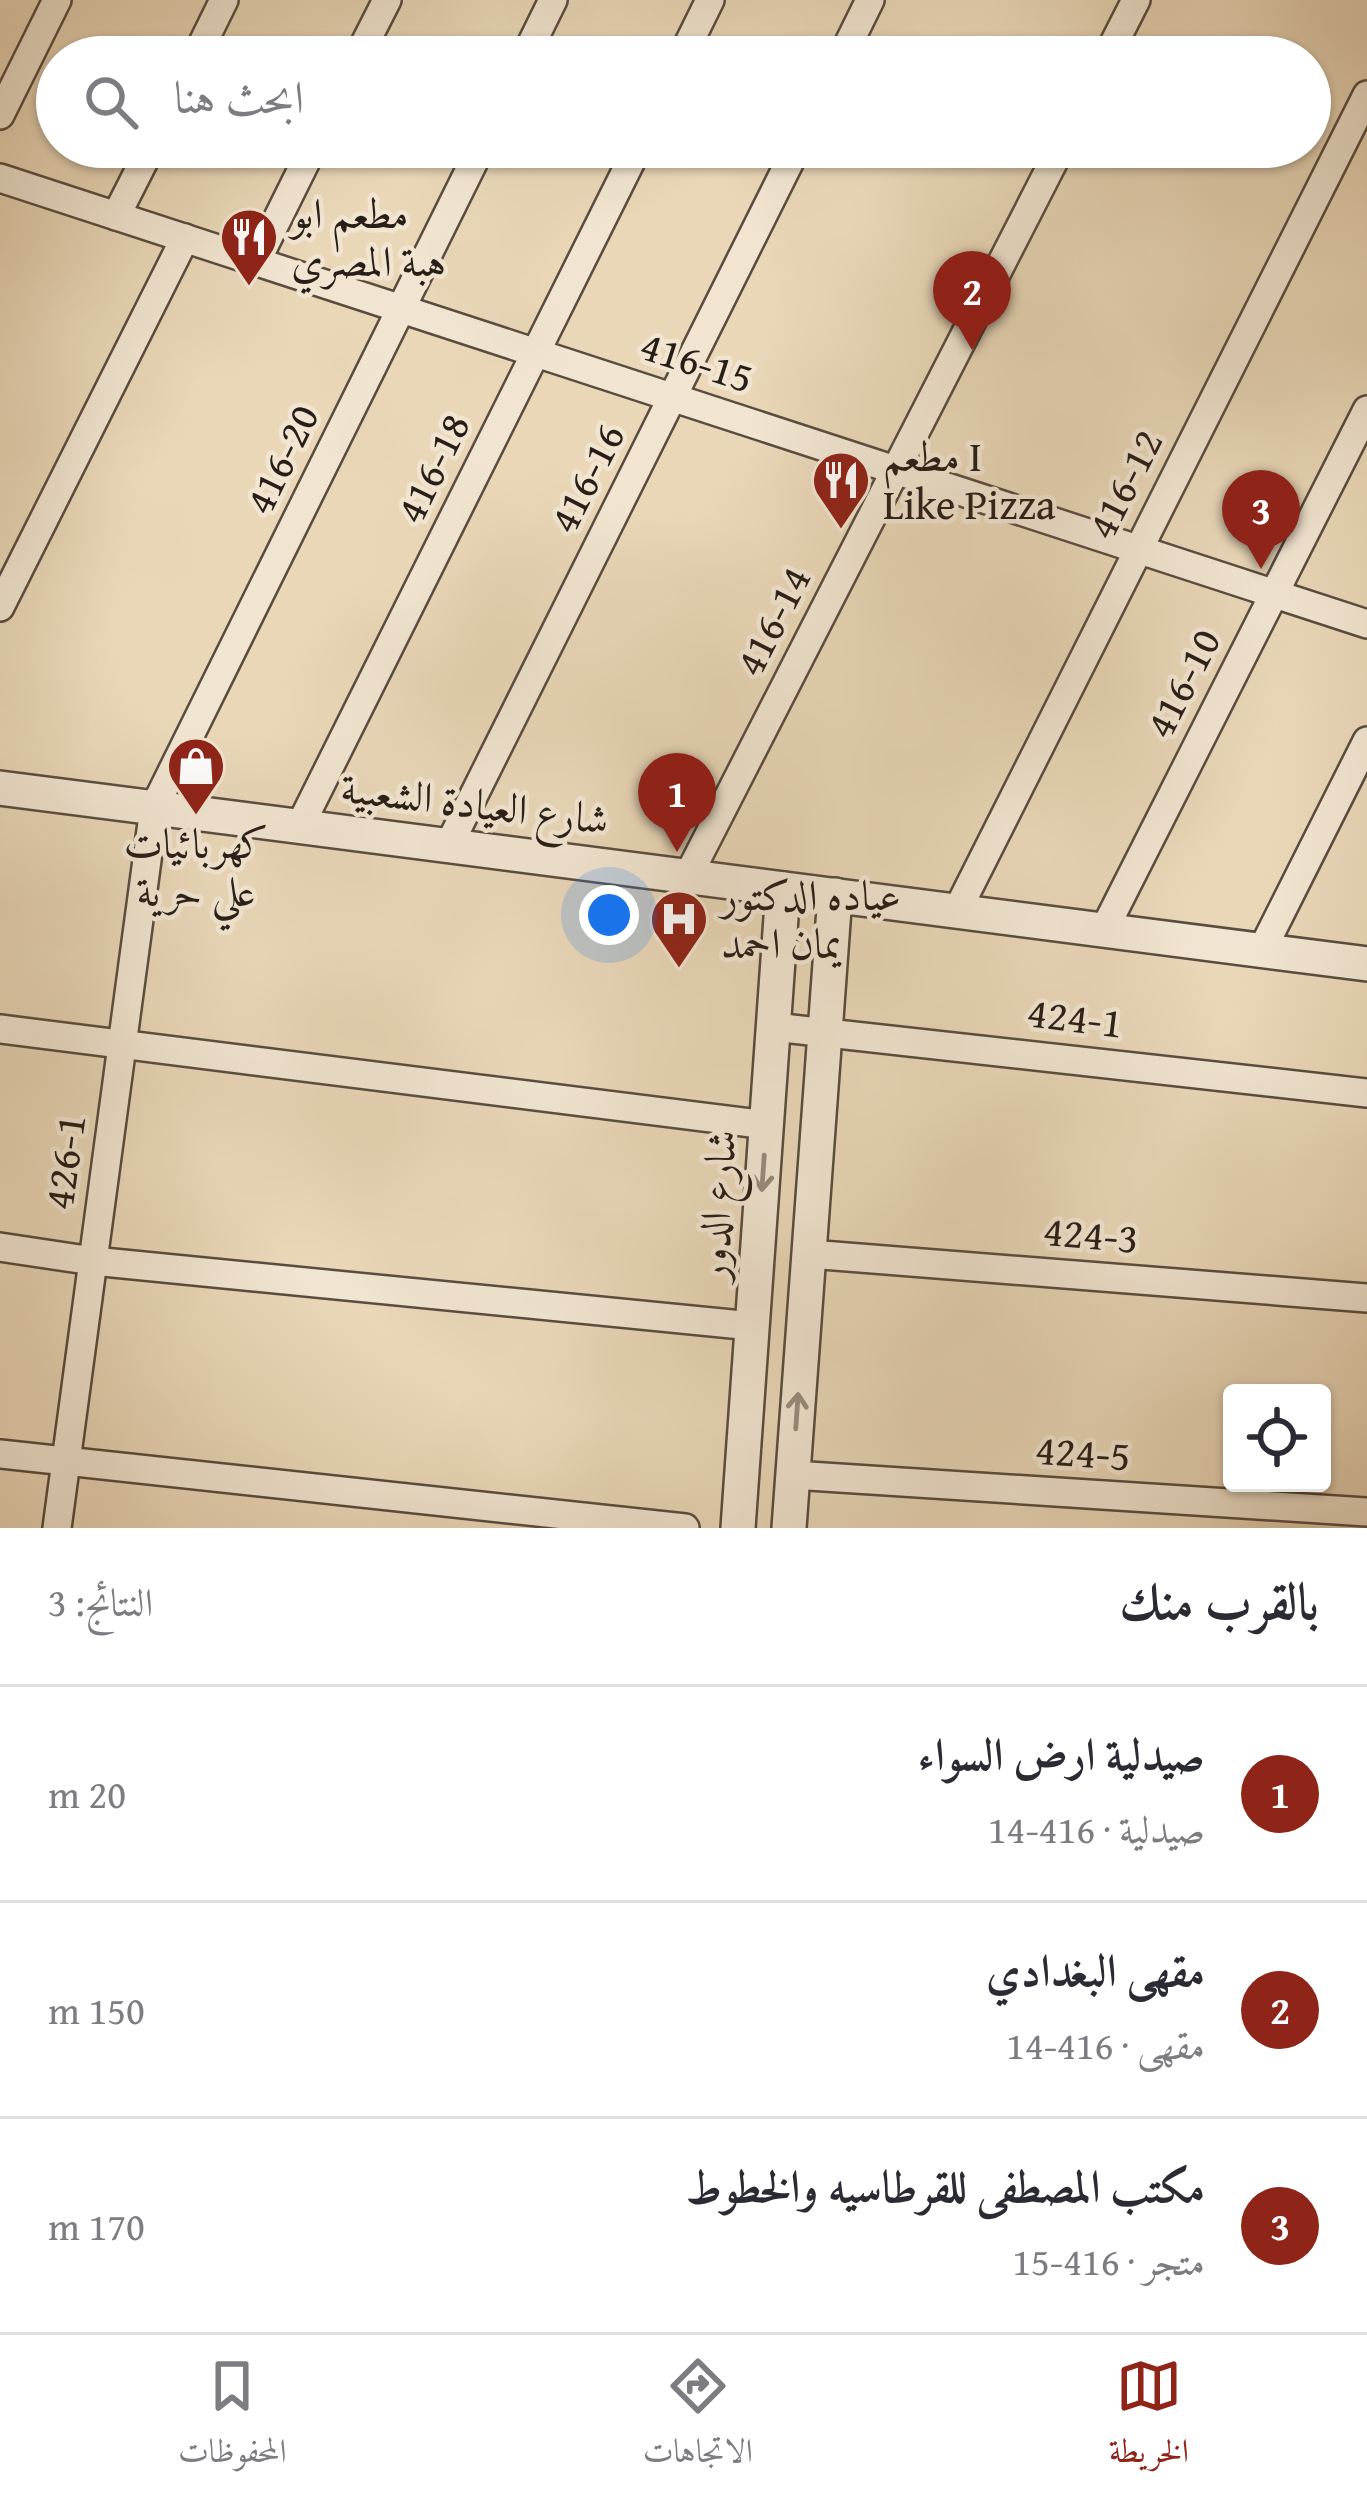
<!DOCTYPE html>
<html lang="ar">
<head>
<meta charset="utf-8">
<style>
	body { margin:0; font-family:"Gentium Book Plus",Amiri,serif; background:#f2f2f3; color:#2b2b33; direction:rtl }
	.controls { position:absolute; right:36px; bottom:36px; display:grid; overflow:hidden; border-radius:12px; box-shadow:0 3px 9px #0004 }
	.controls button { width:108px; height:108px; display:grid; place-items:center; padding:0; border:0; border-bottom:3px solid #e1e1e2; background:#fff; color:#2b2b33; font:60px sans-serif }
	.you { position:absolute; left:609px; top:915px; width:42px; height:42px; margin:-30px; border:9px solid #fff; border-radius:50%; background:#1a73e8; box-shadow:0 0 0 18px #1a73e833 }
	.badge { display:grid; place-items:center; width:78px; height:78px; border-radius:50%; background:#8f2418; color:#fff; font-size:39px; font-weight:700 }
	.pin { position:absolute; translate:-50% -99px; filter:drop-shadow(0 3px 6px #0008) }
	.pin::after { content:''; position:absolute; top:63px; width:42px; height:36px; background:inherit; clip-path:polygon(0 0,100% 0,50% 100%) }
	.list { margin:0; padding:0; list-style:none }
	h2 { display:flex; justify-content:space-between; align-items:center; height:156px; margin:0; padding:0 48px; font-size:51px }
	h2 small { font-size:39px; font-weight:400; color:#7c7c81 }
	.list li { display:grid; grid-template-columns:78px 1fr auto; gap:36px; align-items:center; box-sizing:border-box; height:216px; padding:0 48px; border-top:3px solid #e1e1e2 }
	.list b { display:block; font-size:45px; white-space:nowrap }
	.list p { margin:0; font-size:39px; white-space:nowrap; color:#7c7c81 }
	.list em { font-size:39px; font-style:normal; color:#7c7c81 }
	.icon { flex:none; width:66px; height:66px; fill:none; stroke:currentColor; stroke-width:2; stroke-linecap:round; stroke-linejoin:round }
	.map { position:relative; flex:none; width:1367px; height:1528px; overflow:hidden; direction:ltr }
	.search { position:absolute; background:#fff; box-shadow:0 3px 9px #0004; left:36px; right:36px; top:36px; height:132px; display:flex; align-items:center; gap:30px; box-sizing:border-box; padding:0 42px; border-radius:66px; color:#7c7c81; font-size:45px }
	.sheet { height:804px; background:#fff }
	nav { display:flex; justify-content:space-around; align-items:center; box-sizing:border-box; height:168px; border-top:3px solid #e1e1e2; background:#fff; font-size:33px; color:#7c7c81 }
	nav a { display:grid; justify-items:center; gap:6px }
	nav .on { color:#8f2418 }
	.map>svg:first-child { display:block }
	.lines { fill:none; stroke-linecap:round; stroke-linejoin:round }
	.minor-casing { stroke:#594c3f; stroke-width:32 }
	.tertiary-casing { stroke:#594c3f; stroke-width:38 }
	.minor { stroke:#f1e5d1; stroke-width:27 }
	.tertiary { stroke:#f1e5d1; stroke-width:33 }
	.oneway { stroke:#978b7d }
	.labels { text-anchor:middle; stroke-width:9; stroke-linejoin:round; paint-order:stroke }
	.poi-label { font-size:42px; fill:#291e17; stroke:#f1e5d1; text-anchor:start }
	.street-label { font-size:42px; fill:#291e17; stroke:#f1e5d1 }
</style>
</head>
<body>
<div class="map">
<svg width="1367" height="1528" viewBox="0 0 1367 1528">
	<rect width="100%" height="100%" fill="#e9d7b8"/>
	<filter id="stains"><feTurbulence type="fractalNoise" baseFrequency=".00167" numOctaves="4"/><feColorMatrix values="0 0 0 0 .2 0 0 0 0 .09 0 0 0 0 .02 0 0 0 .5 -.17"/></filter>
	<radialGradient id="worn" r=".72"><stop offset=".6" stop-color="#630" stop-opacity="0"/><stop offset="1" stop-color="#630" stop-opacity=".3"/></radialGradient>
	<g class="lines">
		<defs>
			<g id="minor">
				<polyline points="196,57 224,0"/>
				<polyline points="358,57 387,0"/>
				<polyline points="525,57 553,0"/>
				<polyline points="682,57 710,0"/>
				<polyline points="842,57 870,0"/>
				<polyline points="1107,57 1136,0"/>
				<polyline points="0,115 57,0"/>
				<polyline points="0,178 1367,624"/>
				<polyline points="116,216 151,147"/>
				<polyline points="256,262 313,147"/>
				<polyline points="0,607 185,238"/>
				<polyline points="300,826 638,147"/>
				<polyline points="449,845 797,147"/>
				<polyline points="688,876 1061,147"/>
				<polyline points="957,911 1367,95"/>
				<polyline points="1104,930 1367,410"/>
				<polyline points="1262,950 1367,741"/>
				<polyline points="774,1027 1367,1093"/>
				<polyline points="0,1029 767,1125"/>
				<polyline points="0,1247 93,1261 752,1326"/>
				<polyline points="809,1254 1367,1298"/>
				<polyline points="0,1454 685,1528"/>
				<polyline points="793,1475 1367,1512"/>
				<polyline points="57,1528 154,808 481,147"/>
			</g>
			<g id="tertiary">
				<polyline points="0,788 1367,964"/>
				<polyline points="738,1528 783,889"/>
				<polyline points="789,1528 835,895"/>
			</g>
		</defs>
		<use href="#minor" class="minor-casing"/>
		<use href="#tertiary" class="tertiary-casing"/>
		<use href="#minor" class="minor"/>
		<use href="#tertiary" class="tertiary"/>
	</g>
	<defs><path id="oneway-shaft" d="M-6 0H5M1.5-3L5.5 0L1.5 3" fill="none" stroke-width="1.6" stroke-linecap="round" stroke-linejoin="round" transform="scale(3)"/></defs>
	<g class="oneway">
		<use href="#oneway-shaft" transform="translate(763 1173) rotate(94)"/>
		<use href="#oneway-shaft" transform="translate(797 1411) rotate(-86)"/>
	</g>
	<defs>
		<symbol id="restaurant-pin" viewBox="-11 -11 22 30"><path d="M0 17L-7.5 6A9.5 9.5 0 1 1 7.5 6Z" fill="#8f2418" stroke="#f1e5d1"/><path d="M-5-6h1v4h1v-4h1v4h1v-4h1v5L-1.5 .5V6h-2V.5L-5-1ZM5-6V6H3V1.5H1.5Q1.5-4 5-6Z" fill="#fff"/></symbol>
		<symbol id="shop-pin" viewBox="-11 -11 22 30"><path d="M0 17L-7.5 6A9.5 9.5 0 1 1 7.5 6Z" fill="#8f2418" stroke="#f1e5d1"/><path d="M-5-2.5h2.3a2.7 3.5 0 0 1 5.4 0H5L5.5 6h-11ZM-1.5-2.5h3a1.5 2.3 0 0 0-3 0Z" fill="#fff"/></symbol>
		<symbol id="hospital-pin" viewBox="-11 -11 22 30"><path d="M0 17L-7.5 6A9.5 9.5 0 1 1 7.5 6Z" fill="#8f2418" stroke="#f1e5d1"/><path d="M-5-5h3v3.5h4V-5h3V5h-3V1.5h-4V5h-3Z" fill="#fff"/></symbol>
	</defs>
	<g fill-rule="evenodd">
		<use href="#restaurant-pin" x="216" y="204" width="66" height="90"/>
		<use href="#restaurant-pin" x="808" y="447" width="66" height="90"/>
		<use href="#shop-pin" x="163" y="733" width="66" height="90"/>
		<use href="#hospital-pin" x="646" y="886" width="66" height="90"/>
	</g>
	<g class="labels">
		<g class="poi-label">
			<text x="291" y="228">مطعم ابو<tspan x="291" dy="48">هبة المصري</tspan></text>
			<text x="883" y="471">مطعم I<tspan x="883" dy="48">Like Pizza</tspan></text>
			<text x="196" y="858" text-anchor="middle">كهربائيات<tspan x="196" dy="48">علي حرية</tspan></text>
			<text x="721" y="910">عياده الدكتور<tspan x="721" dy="48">يمان احمد</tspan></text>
		</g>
		<g class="street-label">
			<text transform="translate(697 361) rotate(18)" y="15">416-15</text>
			<text transform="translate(281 459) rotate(-64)" y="15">416-20</text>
			<text transform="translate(432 468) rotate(-64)" y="15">416-18</text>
			<text transform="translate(586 478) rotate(-63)" y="15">416-16</text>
			<text transform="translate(1124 484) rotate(-63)" y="15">416-12</text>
			<text transform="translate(772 621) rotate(-63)" y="15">416-14</text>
			<text transform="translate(1182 683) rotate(-63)" y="15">416-10</text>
			<text transform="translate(475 803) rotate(7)" y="15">شارع العيادة الشعبية</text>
			<text transform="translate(1075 1017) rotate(7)" y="15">424-1</text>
			<text transform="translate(64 1162) rotate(-82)" y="15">426-1</text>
			<text transform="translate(716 1205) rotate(-86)" y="15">شارع الدور</text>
			<text transform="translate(1091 1234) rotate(5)" y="15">424-3</text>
			<text transform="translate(1083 1452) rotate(4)" y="15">424-5</text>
		</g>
	</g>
	<rect width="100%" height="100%" filter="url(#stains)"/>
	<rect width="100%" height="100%" fill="url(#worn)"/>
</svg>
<div class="controls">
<button><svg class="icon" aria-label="locate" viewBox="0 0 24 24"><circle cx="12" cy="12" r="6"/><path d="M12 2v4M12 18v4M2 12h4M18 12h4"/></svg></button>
</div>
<div class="you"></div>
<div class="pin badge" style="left:677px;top:852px">1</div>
<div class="pin badge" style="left:972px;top:350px">2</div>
<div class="pin badge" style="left:1261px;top:569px">3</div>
<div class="search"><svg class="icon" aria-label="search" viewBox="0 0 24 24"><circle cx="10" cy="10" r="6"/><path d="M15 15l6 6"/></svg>ابحث هنا</div>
</div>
<section class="sheet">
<h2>بالقرب منك<small>النتائج: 3</small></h2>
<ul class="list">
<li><span class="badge">1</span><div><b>صيدلية ارض السواء</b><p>صيدلية · 416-14</p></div><em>20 m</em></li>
<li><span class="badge">2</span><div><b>مقهى البغدادي</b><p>مقهى · 416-14</p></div><em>150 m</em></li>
<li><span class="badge">3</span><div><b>مكتب المصطفى للقرطاسيه والخطوط</b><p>متجر · 416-15</p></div><em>170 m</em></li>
</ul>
</section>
<nav>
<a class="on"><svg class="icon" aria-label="map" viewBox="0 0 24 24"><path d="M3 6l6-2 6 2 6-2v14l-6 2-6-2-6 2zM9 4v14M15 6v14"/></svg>الخريطة</a>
<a><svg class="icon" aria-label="directions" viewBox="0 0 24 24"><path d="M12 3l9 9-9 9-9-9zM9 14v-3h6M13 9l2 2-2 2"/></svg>الاتجاهات</a>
<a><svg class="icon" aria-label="saved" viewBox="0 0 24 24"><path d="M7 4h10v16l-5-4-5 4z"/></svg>المحفوظات</a>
</nav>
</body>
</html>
